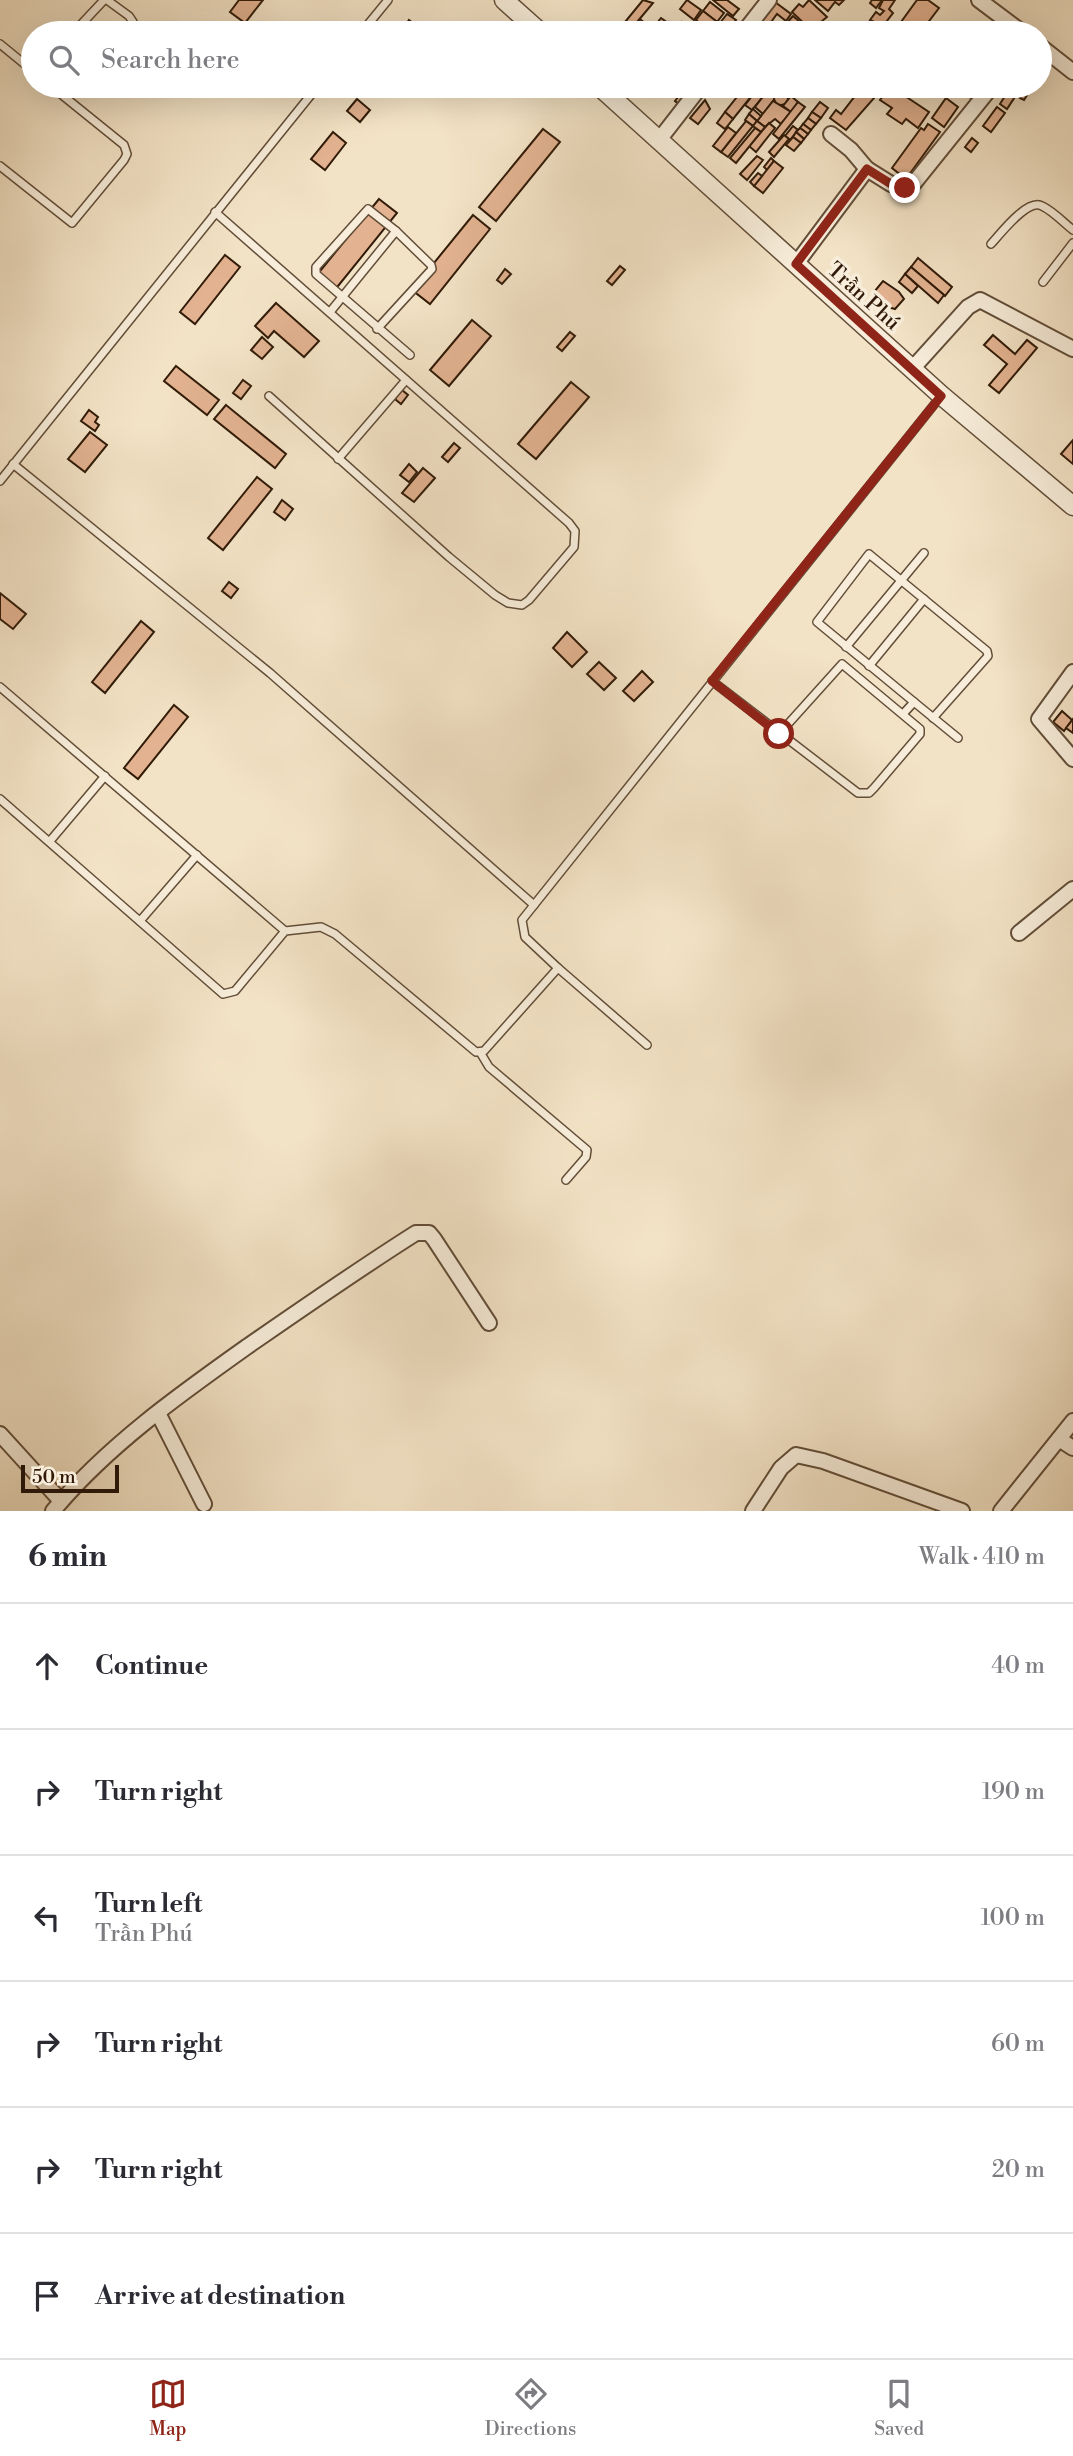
<!DOCTYPE html>
<html lang="en">
<head>
<meta charset="utf-8">
<style>
	body { margin:0; font-family:"Libre Bodoni",serif; background:#f2f2f3; color:#2b2b33 }
	.scale { position:absolute; left:21px; bottom:18px; width:98px; box-sizing:border-box; padding-left:7px; border:4px solid #311b08; border-top:0; font-size:19px; line-height:24px; white-space:nowrap; color:#311b08; -webkit-text-stroke:5px #f7edda; paint-order:stroke }
	.stop { position:absolute; width:21px; height:21px; margin:-16px; border:5px solid #8f2418; border-radius:50%; background:#fff }
	.stop.end { background:#8f2418; border-color:#fff; box-shadow:0 2px 7px #0008 }
	.list { margin:0; padding:0; list-style:none }
	h2 { display:flex; justify-content:space-between; align-items:center; height:91px; margin:0; padding:0 28px; font-size:30px }
	h2 small { font-size:23px; font-weight:400; color:#7c7c81 }
	.list li { display:grid; grid-template-columns:46px 1fr auto; gap:21px; align-items:center; box-sizing:border-box; height:126px; padding:0 28px; border-top:2px solid #e1e1e2 }
	.list b { display:block; font-size:26px; white-space:nowrap }
	.list p { margin:0; font-size:23px; white-space:nowrap; color:#7c7c81 }
	.list em { font-size:23px; font-style:normal; color:#7c7c81 }
	.icon { flex:none; width:38px; height:38px; fill:none; stroke:currentColor; stroke-width:2; stroke-linecap:round; stroke-linejoin:round }
	.map { position:relative; flex:none; width:1073px; height:1511px; overflow:hidden }
	.search { position:absolute; background:#fff; box-shadow:0 7px 28px #0002; left:21px; right:21px; top:21px; height:77px; display:flex; align-items:center; gap:18px; box-sizing:border-box; padding:0 24px; border-radius:38px; color:#7c7c81; font-size:26px }
	.sheet { height:847px; background:#fff }
	nav { display:flex; justify-content:space-around; align-items:center; box-sizing:border-box; height:98px; border-top:2px solid #e1e1e2; background:#fff; font-size:19px; color:#7c7c81 }
	nav a { display:grid; justify-items:center; gap:4px }
	nav .on { color:#8f2418 }
	.map>svg:first-child { display:block }
	.building { fill:#e3b391; stroke:#311b08; stroke-width:2 }
	.lines { fill:none; stroke-linecap:round; stroke-linejoin:round }
	.service-casing { stroke:#624d38; stroke-width:10 }
	.minor-casing { stroke:#624d38; stroke-width:18 }
	.tertiary-casing { stroke:#624d38; stroke-width:21 }
	.service { stroke:#f7edda; stroke-width:7 }
	.minor { stroke:#f7edda; stroke-width:14 }
	.tertiary { stroke:#f7edda; stroke-width:18 }
	.route { stroke:#8f2418; stroke-width:9 }
	.labels { text-anchor:middle; stroke-width:7; stroke-linejoin:round; paint-order:stroke }
	.street-label { font-size:21px; fill:#311b08; stroke:#f7edda }
</style>
</head>
<body>
<div class="map">
<svg width="1073" height="1511" viewBox="0 0 1073 1511">
	<rect width="100%" height="100%" fill="#f3e3c6"/>
	<filter id="stains"><feTurbulence type="fractalNoise" baseFrequency=".00286" numOctaves="4"/><feColorMatrix values="0 0 0 0 .2 0 0 0 0 .09 0 0 0 0 .02 0 0 0 .5 -.17"/></filter>
	<radialGradient id="worn" r=".72"><stop offset=".6" stop-color="#630" stop-opacity="0"/><stop offset="1" stop-color="#630" stop-opacity=".3"/></radialGradient>
	<g class="building">
		<polygon points="239,0 263,0 245,23 230,12"/>
		<polygon points="643,0 653,3 628,33 616,33"/>
		<polygon points="687,0 701,10 694,20 680,9"/>
		<polygon points="713,0 727,0 739,9 733,16"/>
		<polygon points="809,0 827,17 811,30 792,12 799,4 803,7"/>
		<polygon points="815,0 844,0 839,5 835,2 828,11"/>
		<polygon points="872,0 882,0 876,8 870,3"/>
		<polygon points="883,0 895,0 889,9 893,13 883,26 870,20 876,12 880,15 884,11 879,8"/>
		<polygon points="917,0 928,0 939,8 920,33 893,33"/>
		<polygon points="710,2 724,13 717,22 703,11"/>
		<polygon points="775,2 791,14 786,21 777,14 763,33 757,33 753,30"/>
		<polygon points="703,11 725,28 721,33 712,33 696,20"/>
		<polygon points="727,14 736,20 729,29 720,23"/>
		<polygon points="793,16 813,33 795,33 785,25"/>
		<polygon points="661,18 668,23 661,33 649,33"/>
		<polygon points="640,19 646,24 638,33 628,33"/>
		<polygon points="409,20 426,33 400,33"/>
		<polygon points="669,22 677,28 673,33 661,33"/>
		<polygon points="682,22 690,28 686,33 673,33"/>
		<polygon points="783,26 791,33 764,33 770,27 777,33"/>
		<polygon points="366,86 387,86 379,96"/>
		<polygon points="658,86 671,86 665,93"/>
		<polygon points="714,86 735,86 727,96"/>
		<polygon points="746,86 760,86 754,93"/>
		<polygon points="760,86 772,86 752,110 745,105"/>
		<polygon points="772,86 782,90 776,97 768,90"/>
		<polygon points="890,86 929,112 918,128 906,119 902,124 887,114 892,108 880,100"/>
		<polygon points="953,86 979,86 971,98"/>
		<polygon points="1006,86 1022,86 1007,109 1000,104 1010,88"/>
		<polygon points="1028,86 1033,86 1024,100 1020,98"/>
		<polygon points="745,87 754,93 733,119 725,112"/>
		<polygon points="862,87 875,97 846,130 830,118 836,110 841,114"/>
		<polygon points="685,88 690,92 680,105 675,101"/>
		<polygon points="768,90 776,97 763,114 755,107"/>
		<circle cx="781" cy="98" r="7"/>
		<polygon points="791,96 798,102 791,112 783,106"/>
		<polygon points="946,98 958,107 944,127 932,118"/>
		<polygon points="357,99 370,110 360,122 347,111"/>
		<polygon points="705,100 710,109 698,124 690,118"/>
		<polygon points="773,101 791,112 781,124 775,119 765,127 757,121"/>
		<polygon points="798,102 805,107 779,139 773,134"/>
		<polygon points="820,102 828,108 821,118 812,112"/>
		<polygon points="997,107 1005,113 991,132 983,126"/>
		<polygon points="753,109 761,116 757,121 749,114"/>
		<polygon points="725,112 733,119 725,129 717,123"/>
		<polygon points="812,112 821,118 816,124 808,118"/>
		<polygon points="749,114 757,121 753,126 745,120"/>
		<polygon points="808,118 816,124 811,130 803,124"/>
		<polygon points="746,121 753,126 728,157 721,152"/>
		<polygon points="757,121 765,127 761,132 753,126"/>
		<polygon points="769,123 775,128 756,152 749,146"/>
		<polygon points="803,124 811,130 808,134 800,128"/>
		<polygon points="928,124 940,132 906,179 892,168 921,128 924,130"/>
		<polygon points="793,126 798,130 790,140 785,136"/>
		<polygon points="728,127 736,133 721,152 713,146"/>
		<polygon points="755,128 761,132 736,163 730,158"/>
		<polygon points="800,128 808,134 804,139 796,132"/>
		<polygon points="543,129 560,142 496,221 479,207"/>
		<polygon points="333,132 346,143 325,170 311,159"/>
		<polygon points="796,132 804,139 801,143 793,137"/>
		<polygon points="784,135 789,139 774,157 769,152"/>
		<polygon points="793,137 801,143 794,151 786,145"/>
		<polygon points="972,138 978,143 971,152 965,147"/>
		<polygon points="757,156 763,160 747,180 740,174"/>
		<polygon points="771,158 774,161 767,170 764,167"/>
		<polygon points="774,161 783,168 763,193 754,186"/>
		<polygon points="758,173 762,176 754,186 750,182"/>
		<polygon points="379,199 397,213 334,291 316,276"/>
		<polygon points="473,215 490,229 430,304 412,290"/>
		<polygon points="225,255 240,267 195,324 180,312"/>
		<polygon points="918,258 952,287 945,296 911,267"/>
		<polygon points="620,266 625,270 612,285 607,281"/>
		<polygon points="911,267 944,295 938,303 905,274"/>
		<polygon points="505,269 511,274 502,284 497,280"/>
		<polygon points="905,274 918,286 912,293 899,282"/>
		<polygon points="883,281 899,292 904,299 895,309 884,306 874,292"/>
		<polygon points="276,303 319,341 304,357 274,331 268,338 255,326"/>
		<polygon points="472,320 491,336 449,386 430,370"/>
		<polygon points="570,332 575,336 562,351 557,347"/>
		<polygon points="993,335 1015,354 1027,340 1037,348 999,393 989,385 1007,364 984,345"/>
		<polygon points="262,337 273,347 262,359 251,350"/>
		<polygon points="176,366 219,400 207,415 164,381"/>
		<polygon points="243,380 251,386 241,399 233,393"/>
		<polygon points="571,382 589,397 536,459 518,444"/>
		<polygon points="402,390 408,395 401,404 395,399"/>
		<polygon points="226,405 286,454 275,468 214,419"/>
		<polygon points="89,410 98,417 95,422 99,425 95,431 81,421"/>
		<polygon points="90,432 107,445 85,472 68,459"/>
		<polygon points="1073,440 1073,464 1061,454"/>
		<polygon points="454,443 460,448 448,462 442,457"/>
		<polygon points="409,464 417,472 409,482 400,475"/>
		<polygon points="423,468 435,478 414,502 402,493"/>
		<polygon points="257,477 272,489 223,550 208,538"/>
		<polygon points="282,500 293,509 285,520 274,512"/>
		<polygon points="229,582 238,589 231,598 222,591"/>
		<polygon points="0,593 26,614 13,629 0,619"/>
		<polygon points="141,621 154,632 105,693 92,682"/>
		<polygon points="567,632 587,652 572,667 553,648"/>
		<polygon points="599,662 616,678 604,690 587,674"/>
		<polygon points="642,671 653,682 634,701 623,691"/>
		<polygon points="174,705 188,717 138,779 124,768"/>
		<polygon points="1062,711 1072,720 1064,731 1053,722"/>
		<polygon points="1073,719 1073,733 1066,728"/>
	</g>
	<g class="lines">
		<defs>
			<g id="service">
				<polyline points="107,0 129,16 133,22 125,33"/>
				<polyline points="73,33 104,0"/>
				<polyline points="361,33 388,0"/>
				<polyline points="0,44 33,71"/>
				<polyline points="67,98 78,86"/>
				<polyline points="0,166 72,223 124,160 127,154 124,145 51,86"/>
				<polyline points="215,212 569,523 575,531 574,547 529,600 522,605 508,603 495,595 449,557 269,396"/>
				<polyline points="396,231 368,209 316,267 316,274 410,355"/>
				<path d="M991,244c10,-11 37,-46 51,-38 11,5 22,17 31,24"/>
				<polyline points="1043,282 1073,243"/>
				<polyline points="330,312 396,231 431,265 432,269 377,329"/>
				<polyline points="338,459 406,380"/>
				<polyline points="13,464 270,673 534,905"/>
				<polyline points="0,481 318,86"/>
				<polyline points="846,647 924,553"/>
				<polyline points="869,666 924,599"/>
				<polyline points="712,681 858,793 869,793 874,788 920,734 920,729 842,664 779,734"/>
				<polyline points="0,687 285,931"/>
				<polyline points="914,702 817,622 869,554 987,651 988,656 933,718"/>
				<polyline points="903,714 914,702 958,738"/>
				<polyline points="0,799 223,994 235,991 285,931 321,927 335,934 476,1052 484,1051 558,968 525,937 522,920 941,396"/>
				<polyline points="50,841 105,776"/>
				<polyline points="140,921 197,855"/>
				<polyline points="558,968 647,1045"/>
				<polyline points="480,1052 489,1067 587,1150 586,1157 566,1180"/>
			</g>
			<g id="minor">
				<polyline points="979,0 1023,33"/>
				<polyline points="743,33 769,0"/>
				<polyline points="1040,46 1073,72"/>
				<polyline points="831,134 851,150 867,169"/>
				<polyline points="659,140 701,86"/>
				<polyline points="796,264 867,169 891,184 905,188 914,183 992,86"/>
				<polyline points="912,369 968,307 980,300 1073,349"/>
				<polyline points="1073,672 1039,719 1073,759"/>
				<polyline points="1019,933 1073,889"/>
				<polyline points="158,1413 204,1504"/>
				<polyline points="0,1434 61,1501"/>
				<polyline points="1059,1439 1073,1448"/>
				<path d="M53,1511c54,-65 126,-116 195,-165 55,-38 111,-77 168,-113h13l5,6 55,84"/>
				<polyline points="753,1511 781,1468 796,1455 823,1461 962,1511"/>
				<polyline points="1001,1511 1073,1421"/>
			</g>
			<g id="tertiary">
				<polyline points="504,0 541,33"/>
				<polyline points="599,86 941,395 1073,506"/>
			</g>
		</defs>
		<use href="#service" class="service-casing"/>
		<use href="#minor" class="minor-casing"/>
		<use href="#tertiary" class="tertiary-casing"/>
		<use href="#service" class="service"/>
		<use href="#minor" class="minor"/>
		<use href="#tertiary" class="tertiary"/>
	</g>
	<g class="lines">
		<polyline class="route" points="779,734 712,681 941,396 796,264 867,169 891,184 905,188"/>
	</g>
	<g class="labels">
		<g class="street-label">
			<text transform="translate(864 296) rotate(42)" y="7">Trần Phú</text>
		</g>
	</g>
	<rect width="100%" height="100%" filter="url(#stains)"/>
	<rect width="100%" height="100%" fill="url(#worn)"/>
</svg>
<div class="scale">50 m</div>
<div class="stop" style="left:779px;top:734px"></div>
<div class="stop end" style="left:905px;top:188px"></div>
<div class="search"><svg class="icon" aria-label="search" viewBox="0 0 24 24"><circle cx="10" cy="10" r="6"/><path d="M15 15l6 6"/></svg>Search here</div>
</div>
<section class="sheet">
<h2>6 min<small>Walk · 410 m</small></h2>
<ul class="list">
<li><svg class="icon" aria-label="ahead" viewBox="0 0 24 24"><path d="M12 20V5M6 11l6-6 6 6"/></svg><div><b>Continue</b></div><em>40 m</em></li>
<li><svg class="icon" aria-label="right" viewBox="0 0 24 24"><path d="M7 20v-9h11M14 6l5 5-5 5"/></svg><div><b>Turn right</b></div><em>190 m</em></li>
<li><svg class="icon" aria-label="left" viewBox="0 0 24 24"><path d="M17 20v-9H6M10 6l-5 5 5 5"/></svg><div><b>Turn left</b><p>Trần Phú</p></div><em>100 m</em></li>
<li><svg class="icon" aria-label="right" viewBox="0 0 24 24"><path d="M7 20v-9h11M14 6l5 5-5 5"/></svg><div><b>Turn right</b></div><em>60 m</em></li>
<li><svg class="icon" aria-label="right" viewBox="0 0 24 24"><path d="M7 20v-9h11M14 6l5 5-5 5"/></svg><div><b>Turn right</b></div><em>20 m</em></li>
<li><svg class="icon" aria-label="arrive" viewBox="0 0 24 24"><path d="M6 21V4h12l-3 4 3 4H6"/></svg><div><b>Arrive at destination</b></div></li>
</ul>
</section>
<nav>
<a class="on"><svg class="icon" aria-label="map" viewBox="0 0 24 24"><path d="M3 6l6-2 6 2 6-2v14l-6 2-6-2-6 2zM9 4v14M15 6v14"/></svg>Map</a>
<a><svg class="icon" aria-label="directions" viewBox="0 0 24 24"><path d="M12 3l9 9-9 9-9-9zM9 14v-3h6M13 9l2 2-2 2"/></svg>Directions</a>
<a><svg class="icon" aria-label="saved" viewBox="0 0 24 24"><path d="M7 4h10v16l-5-4-5 4z"/></svg>Saved</a>
</nav>
</body>
</html>
